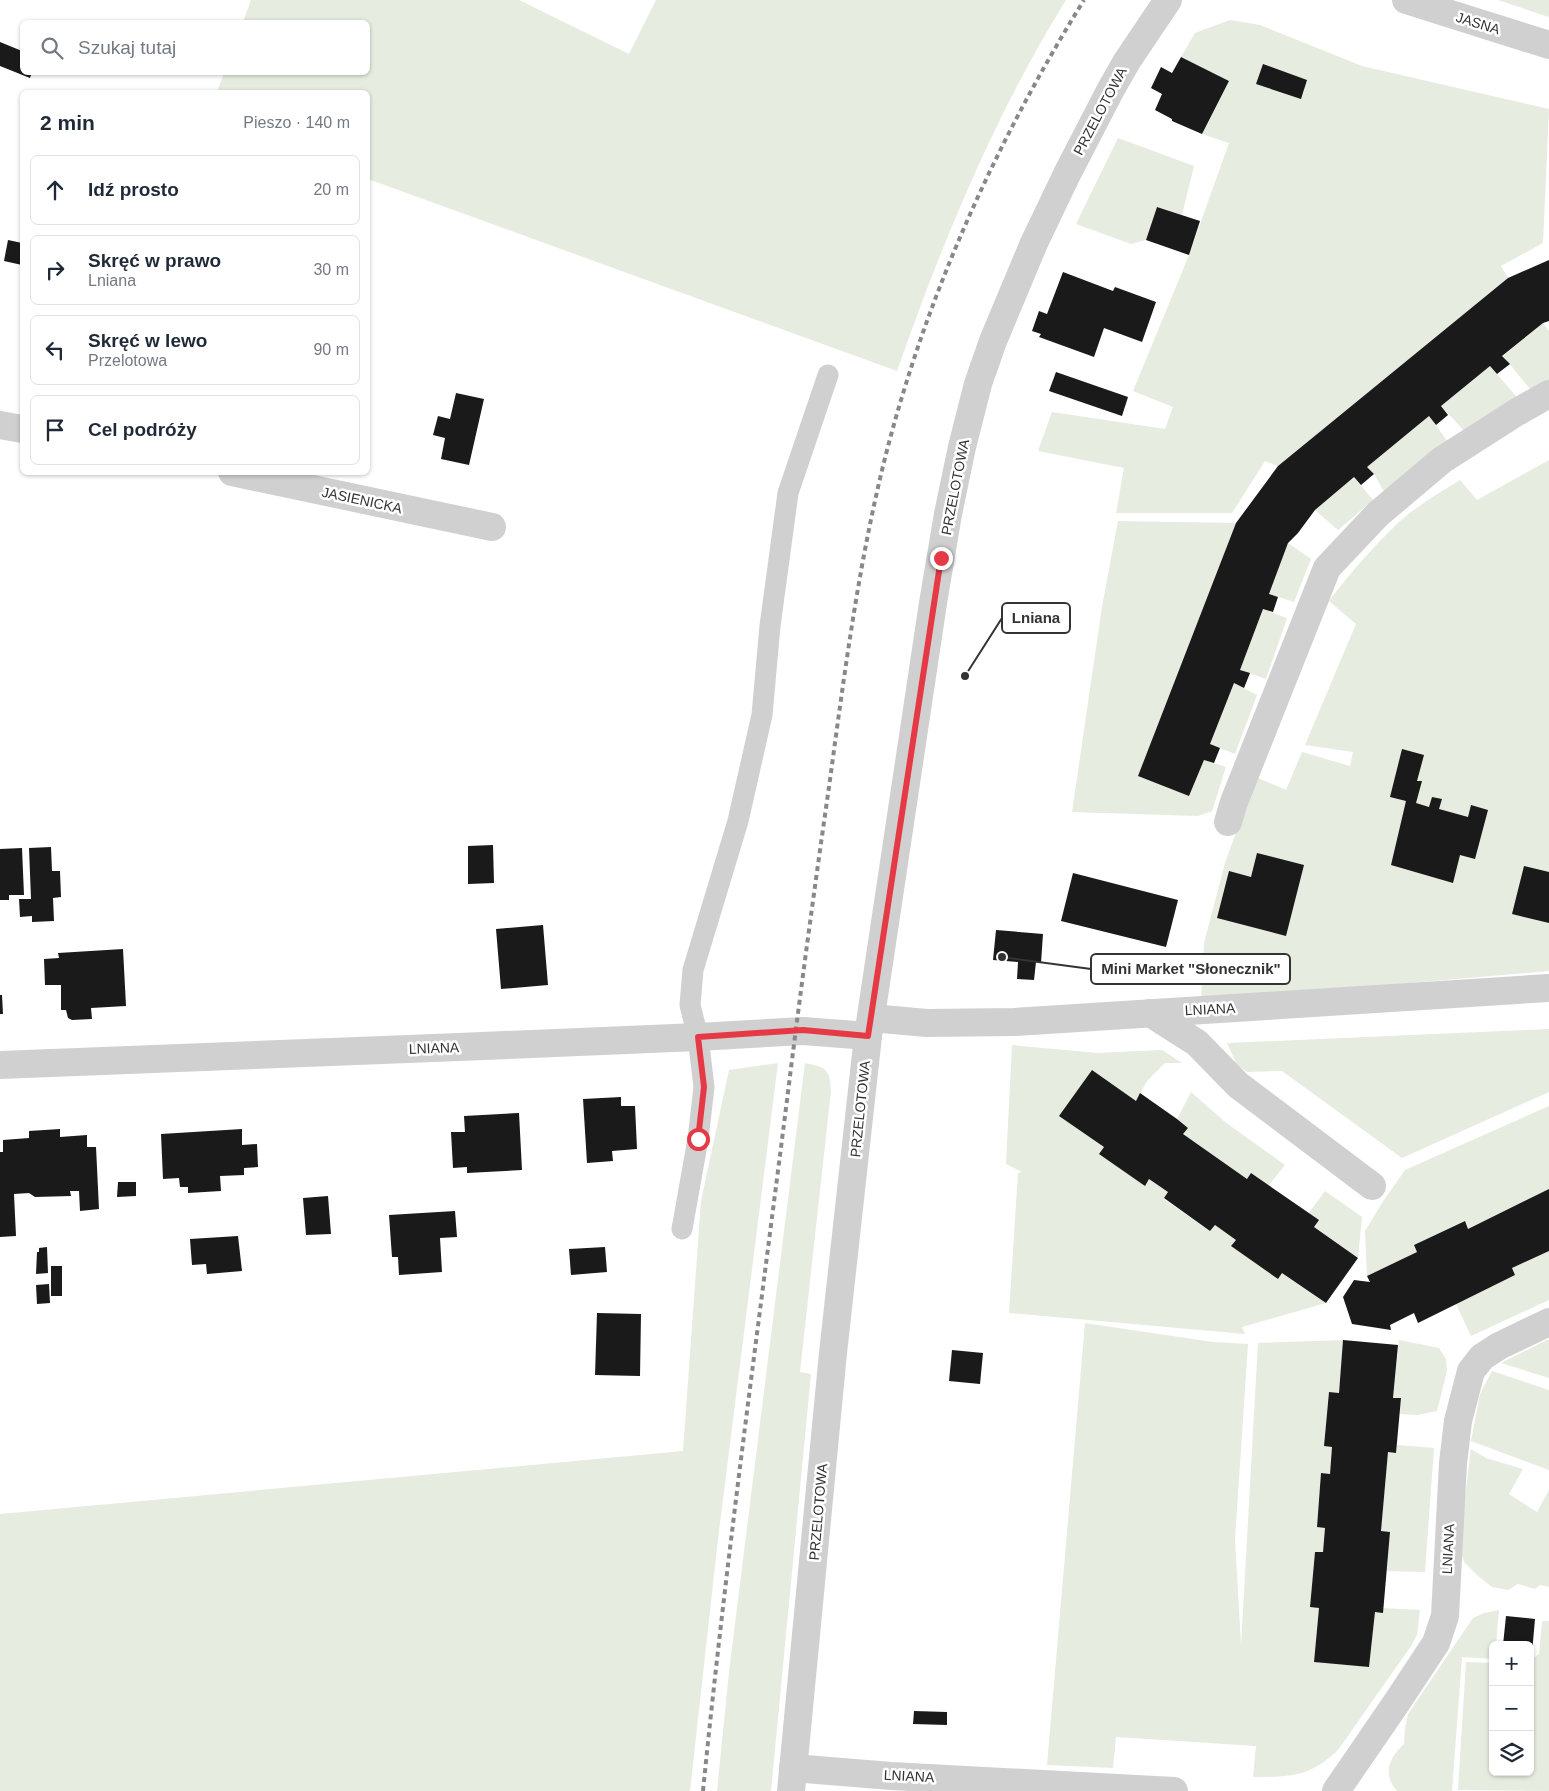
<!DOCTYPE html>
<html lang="pl">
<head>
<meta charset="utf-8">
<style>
	body { margin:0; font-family:Helvetica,sans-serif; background:#f6f6f7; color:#1f2937 }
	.controls { position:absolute; right:15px; bottom:15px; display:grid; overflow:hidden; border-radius:8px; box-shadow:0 1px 4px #0004 }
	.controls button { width:45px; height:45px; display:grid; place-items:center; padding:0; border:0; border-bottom:1px solid #e0e1e3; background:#fff; color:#1f2937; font:25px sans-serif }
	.stop { position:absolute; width:15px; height:15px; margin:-11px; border:4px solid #e63946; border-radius:50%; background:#fff }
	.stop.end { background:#e63946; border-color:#fff; box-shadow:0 1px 5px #0008 }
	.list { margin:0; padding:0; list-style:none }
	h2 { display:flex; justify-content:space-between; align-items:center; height:65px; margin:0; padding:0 20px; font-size:21px }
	h2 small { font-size:16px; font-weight:400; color:#747a83 }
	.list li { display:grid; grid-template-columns:32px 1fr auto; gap:15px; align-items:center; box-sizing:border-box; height:70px; margin:0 10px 10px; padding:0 10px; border:1px solid #e0e1e3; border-radius:8px }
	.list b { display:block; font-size:19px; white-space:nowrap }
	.list p { margin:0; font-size:16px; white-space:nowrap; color:#747a83 }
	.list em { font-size:16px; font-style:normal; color:#747a83 }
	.icon { flex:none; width:28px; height:28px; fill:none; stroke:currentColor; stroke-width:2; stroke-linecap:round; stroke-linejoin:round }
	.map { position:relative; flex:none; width:1549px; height:1791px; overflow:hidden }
	.search { position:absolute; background:#fff; box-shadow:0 1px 4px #0004; left:20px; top:20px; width:350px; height:55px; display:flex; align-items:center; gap:12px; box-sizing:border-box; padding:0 18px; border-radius:8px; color:#747a83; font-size:19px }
	.panel { position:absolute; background:#fff; box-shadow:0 1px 4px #0004; left:20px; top:90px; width:350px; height:385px; border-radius:8px }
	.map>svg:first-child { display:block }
	.green { fill:#e6ecdf }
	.building { fill:#1a1a1a }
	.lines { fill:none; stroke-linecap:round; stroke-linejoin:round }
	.lane { stroke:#d0d0d0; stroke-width:21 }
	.street { stroke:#d0d0d0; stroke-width:28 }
	.rail { stroke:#888; stroke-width:4; stroke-dasharray:5 4; stroke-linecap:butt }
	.route { stroke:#e63946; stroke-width:6 }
	.labels { text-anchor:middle; stroke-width:5; stroke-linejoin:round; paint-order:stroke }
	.street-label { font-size:14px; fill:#333; stroke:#fff }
	.leader { fill:none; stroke:#333; stroke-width:2 }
	.callout-dot { fill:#333; stroke:#fff; stroke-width:2 }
	.callout { fill:#fff; stroke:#333; stroke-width:2 }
	.callout-label { font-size:15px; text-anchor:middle; font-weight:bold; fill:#333 }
</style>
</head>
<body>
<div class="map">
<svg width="1549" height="1791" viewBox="0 0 1549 1791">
	<rect width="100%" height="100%" fill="#fff"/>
	<g class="green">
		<path d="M251,0h268l110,54 27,-54h410c-72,116 -124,243 -169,371l-529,-192v-87h-151l7,-19 144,-1v-50h-125z"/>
		<polygon points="1498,0 1549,0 1549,17"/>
		<polygon points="1230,20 1260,25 1362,66 1549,109 1543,243 1501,266 1508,278 1278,466 1265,461 1232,513 1116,513 1124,468 1038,451 1052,412 1165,429 1173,407 1133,391 1189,255 1229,143 1202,134 1229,81 1181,57 1195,33"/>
		<polygon points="1118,138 1194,166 1182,215 1157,207 1146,240 1131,244 1076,224"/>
		<polygon points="1543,323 1549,331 1549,385 1535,395 1503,356"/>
		<polygon points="1490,366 1520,401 1470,437 1441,406"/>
		<polygon points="1429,416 1453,449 1386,495 1374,474 1367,467"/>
		<path d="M1549,460v511l-348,30 3,-58 21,-80 31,-86 30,13 16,-38 48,14 3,-14 -48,-7 51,-121 -27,-23c21,-28 45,-55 70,-79 18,-16 40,-29 61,-42l17,20z"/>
		<polygon points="1354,477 1373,500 1338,530 1315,510"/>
		<polygon points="1118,521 1236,523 1139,776 1189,796 1204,760 1226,767 1212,811 1198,816 1072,812 1102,607"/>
		<polygon points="1288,543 1311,559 1294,602 1269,594"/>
		<polygon points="1263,609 1287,618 1266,679 1240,670"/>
		<polygon points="1234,683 1257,695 1235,754 1210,744"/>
		<polygon points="1549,1029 1549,1092 1402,1158 1282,1071 1247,1072 1237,1065 1227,1043"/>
		<polygon points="1012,1045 1097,1053 1162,1050 1182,1063 1165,1063 1147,1081 1136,1101 1092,1070 1060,1116 1104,1147 1099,1154 1145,1185 1149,1179 1168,1192 1164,1199 1210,1231 1215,1225 1236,1240 1231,1246 1278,1279 1282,1273 1326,1303 1242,1327 1245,1334 1009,1313 1018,1173 1022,1172 1006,1164"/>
		<polygon points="778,1063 718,1539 690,1791 0,1791 0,1514 683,1451 701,1201 729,1070"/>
		<path d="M805,1063c21,4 25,6 26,28l-31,281 11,2 -40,417h-54l12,-119z"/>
		<polygon points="1191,1092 1225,1122 1285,1165 1269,1185 1251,1173 1247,1179 1183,1134 1188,1128 1177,1119"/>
		<polygon points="1549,1106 1549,1189 1468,1229 1464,1221 1414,1245 1417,1252 1367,1276 1365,1231 1384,1200 1405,1170"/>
		<polygon points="1325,1191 1362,1217 1358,1258 1314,1227 1309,1213"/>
		<polygon points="1549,1251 1549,1300 1471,1336 1456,1304 1515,1275 1512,1268"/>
		<path d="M1085,1323l128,19 35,2 -13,195 6,107 17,-303 85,-3 -4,53 -10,-1 -5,54 8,1 -2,27 -9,-1 -4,54 8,1 -2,24h-8l-5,54 9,2 -5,53 55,6 6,-55 8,-4 37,2 -3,25 -6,11 -73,104c-28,27 -48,27 -85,27l3,-31 -140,-9 -3,31 -66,-3z"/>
		<polygon points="1549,1339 1549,1378 1501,1363"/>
		<polygon points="1399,1340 1439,1348 1446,1359 1447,1371 1437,1411 1417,1415 1400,1414 1401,1398 1393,1398"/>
		<polygon points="1492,1371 1549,1390 1549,1470 1471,1441 1480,1394"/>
		<polygon points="1397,1445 1434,1448 1425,1572 1387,1571 1390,1532 1381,1531 1388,1452 1396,1453"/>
		<polygon points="1471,1449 1486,1458 1523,1469 1509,1494 1537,1512 1549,1490 1549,1587 1540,1585 1535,1589 1518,1584 1508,1590 1492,1587 1478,1576 1464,1562 1459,1546"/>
		<path d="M1499,1610l-3,35h-3v14l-31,-2 -10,134h-55c-15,-17 -8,-33 7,-47l1,-15 3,-15 65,-96 11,-5z"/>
		<polygon points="1542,1621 1549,1621 1549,1791 1458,1790 1466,1662 1493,1663 1493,1772 1530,1772 1530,1661 1539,1654"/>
	</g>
	<g class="building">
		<polygon points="0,42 22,51 22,72 32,72 30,78 0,66"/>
		<polygon points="1181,57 1229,81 1202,134 1172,121 1172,119 1155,110 1162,94 1151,88 1161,67 1172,73"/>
		<polygon points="1263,64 1307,80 1301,99 1256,84"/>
		<polygon points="1157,207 1200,221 1189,255 1146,240"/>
		<polygon points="8,240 22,243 22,265 4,261"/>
		<polygon points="1549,260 1549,321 1543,323 1502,356 1510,364 1497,374 1490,366 1441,406 1448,415 1436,425 1429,416 1367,467 1374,474 1361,485 1354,477 1315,510 1298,533 1288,543 1269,594 1278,597 1273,612 1263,609 1240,670 1250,673 1244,688 1234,683 1210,744 1220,748 1214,763 1204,760 1189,796 1138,776 1236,523 1278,466 1508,278"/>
		<polygon points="1063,272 1113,291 1115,287 1156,302 1142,342 1104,328 1094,357 1039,337 1041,334 1032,331 1039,311 1047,314"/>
		<polygon points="1056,372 1128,397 1122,416 1049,391"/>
		<polygon points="456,393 484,399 469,465 441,459 445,438 433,435 438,416 450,419"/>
		<polygon points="1402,749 1424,755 1417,781 1422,781 1416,803 1429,807 1432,797 1442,799 1439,809 1468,817 1471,805 1488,810 1475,859 1460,855 1453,883 1391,865 1406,801 1390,797"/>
		<polygon points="493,845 494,883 468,884 468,846"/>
		<polygon points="51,847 52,871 60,871 61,897 53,898 54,921 32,922 32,916 20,917 19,899 31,899 29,848"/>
		<polygon points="22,848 24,895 9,895 9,900 0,900 0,849"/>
		<polygon points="1257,853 1304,865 1286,936 1217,918 1229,871 1251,877"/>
		<polygon points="1524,866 1549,872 1549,923 1512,914"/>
		<polygon points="1073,873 1178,900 1166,947 1061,921"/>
		<polygon points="543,925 548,985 501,989 496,929"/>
		<polygon points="996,930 1043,934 1041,963 1036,962 1034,980 1017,979 1018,962 993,960"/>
		<polygon points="123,949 126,1006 91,1008 92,1019 72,1020 68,1018 66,1010 61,1010 61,985 45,985 44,959 59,958 58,953"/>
		<polygon points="0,995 2,995 3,1014 0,1014"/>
		<polygon points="1092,1070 1136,1101 1140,1093 1177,1119 1188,1128 1183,1134 1247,1179 1251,1173 1319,1220 1314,1227 1358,1258 1326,1303 1282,1273 1278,1279 1231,1246 1236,1240 1215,1225 1210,1231 1164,1198 1168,1192 1149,1179 1145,1186 1099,1154 1104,1147 1059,1116"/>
		<polygon points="621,1097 621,1106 635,1106 637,1149 612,1151 613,1161 587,1163 583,1099"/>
		<polygon points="519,1113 522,1170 467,1173 467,1167 453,1168 451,1132 465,1132 464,1116"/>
		<polygon points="60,1129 60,1137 87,1135 87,1147 96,1147 99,1209 80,1211 79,1191 70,1191 71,1196 35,1197 29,1193 14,1194 16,1236 0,1237 0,1152 3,1152 3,1140 29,1138 29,1131"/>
		<polygon points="242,1129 242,1145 257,1144 258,1167 244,1168 244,1175 220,1176 221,1191 188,1193 188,1187 180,1187 179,1178 163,1179 161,1134"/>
		<polygon points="118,1182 136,1182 136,1196 117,1197"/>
		<polygon points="1549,1189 1549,1251 1512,1268 1515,1275 1418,1323 1414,1313 1390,1325 1391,1330 1352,1324 1343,1297 1354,1280 1370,1282 1367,1276 1417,1252 1414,1245 1465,1221 1468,1229"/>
		<polygon points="328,1196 331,1234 306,1235 303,1198"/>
		<polygon points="455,1211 457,1237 440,1238 442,1272 399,1275 398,1257 392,1257 389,1215"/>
		<polygon points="238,1236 242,1271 207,1274 206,1264 192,1265 190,1239"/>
		<polygon points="47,1247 48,1273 36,1274 37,1252 39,1252 39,1248"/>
		<polygon points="605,1247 607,1272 571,1275 569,1249"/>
		<rect x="51" y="1266" width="11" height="30"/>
		<polygon points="49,1284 50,1303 37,1304 36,1285"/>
		<polygon points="597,1313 641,1314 640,1376 595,1375"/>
		<polygon points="1343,1340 1398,1345 1393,1398 1401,1398 1396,1453 1388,1452 1381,1531 1390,1532 1383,1613 1375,1612 1369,1667 1314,1662 1319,1608 1310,1607 1315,1552 1323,1552 1325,1528 1317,1527 1321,1473 1330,1474 1332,1447 1324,1446 1329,1392 1339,1393"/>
		<polygon points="952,1350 983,1353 980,1384 949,1381"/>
		<polygon points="1506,1616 1535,1619 1532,1653 1530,1653 1530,1645 1503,1645"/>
		<polygon points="914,1711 947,1712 947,1725 913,1724"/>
	</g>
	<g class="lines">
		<polyline class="lane" points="682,1229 698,1139 704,1087 698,1037 690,1005 693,970 738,821 762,715 770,626 788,493 828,375"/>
		<g class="street">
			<polyline points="1406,0 1549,45"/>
			<polyline points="0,425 22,429"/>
			<polyline points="232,472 492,527"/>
			<polyline points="1228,822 1234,802 1327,568 1378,514 1442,460 1517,412 1549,394"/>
			<polyline points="1150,1013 1197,1043 1238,1085 1372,1186"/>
			<polyline points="871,1018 927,1023 1014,1022 1549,988"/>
			<polyline points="0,1065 459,1047 698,1037 803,1031 868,1036"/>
			<polyline points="793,1768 891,1776 1174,1791"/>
			<polyline points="791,1791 833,1353 868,1036 933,603 948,514 962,447 978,384 993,341 1034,243 1067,174 1111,89 1127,61 1168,0"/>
			<polyline points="1336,1791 1397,1702 1436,1643 1445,1616 1453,1463 1458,1421 1471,1371 1482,1357 1499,1346 1549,1322"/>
		</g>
		<path class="rail" d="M703,1791c23,-231 55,-461 84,-691 13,-105 27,-209 42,-313 15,-110 29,-221 56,-329 41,-162 111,-316 199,-458"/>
	</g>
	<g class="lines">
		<polyline class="route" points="698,1139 704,1087 698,1037 803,1030 868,1036 941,558"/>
	</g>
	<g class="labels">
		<g class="street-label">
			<text transform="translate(1478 23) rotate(17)" y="5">JASNA</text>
			<text transform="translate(1100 111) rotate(-62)" y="5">PRZELOTOWA</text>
			<text transform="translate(955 487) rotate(-79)" y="5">PRZELOTOWA</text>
			<text transform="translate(362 500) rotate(12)" y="5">JASIENICKA</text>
			<text transform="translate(1210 1009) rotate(-3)" y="5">LNIANA</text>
			<text transform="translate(434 1048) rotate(-2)" y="5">LNIANA</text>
			<text transform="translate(860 1109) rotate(-84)" y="5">PRZELOTOWA</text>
			<text transform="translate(818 1512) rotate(-85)" y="5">PRZELOTOWA</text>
			<text transform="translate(1448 1549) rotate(-87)" y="5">LNIANA</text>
			<text transform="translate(909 1776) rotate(3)" y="5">LNIANA</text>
		</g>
	</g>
	<path class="leader" d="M965 676L1002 618M1002 957L1091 969"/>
	<g class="callout-dot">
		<circle cx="965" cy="676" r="5"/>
		<circle cx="1002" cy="957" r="5"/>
	</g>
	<g class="callout">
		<rect x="1002" y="603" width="68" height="30" rx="5"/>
		<rect x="1091" y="954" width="199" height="30" rx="5"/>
	</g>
	<g class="callout-label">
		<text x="1036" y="623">Lniana</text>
		<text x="1191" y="974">Mini Market "Słonecznik"</text>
	</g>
</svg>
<div class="controls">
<button>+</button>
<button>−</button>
<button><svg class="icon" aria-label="layers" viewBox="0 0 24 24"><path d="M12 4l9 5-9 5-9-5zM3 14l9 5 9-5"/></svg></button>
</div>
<div class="stop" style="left:698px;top:1139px"></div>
<div class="stop end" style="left:941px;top:558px"></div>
<div class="search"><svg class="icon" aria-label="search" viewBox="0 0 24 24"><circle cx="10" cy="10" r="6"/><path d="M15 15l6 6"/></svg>Szukaj tutaj</div>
<section class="panel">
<h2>2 min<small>Pieszo · 140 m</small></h2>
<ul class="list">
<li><svg class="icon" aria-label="ahead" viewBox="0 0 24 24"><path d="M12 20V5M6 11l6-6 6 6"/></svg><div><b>Idź prosto</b></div><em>20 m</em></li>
<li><svg class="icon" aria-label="right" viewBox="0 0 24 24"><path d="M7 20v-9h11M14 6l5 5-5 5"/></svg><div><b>Skręć w prawo</b><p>Lniana</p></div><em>30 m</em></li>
<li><svg class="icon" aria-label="left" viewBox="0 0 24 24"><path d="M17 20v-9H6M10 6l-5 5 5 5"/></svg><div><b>Skręć w lewo</b><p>Przelotowa</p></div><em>90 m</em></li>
<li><svg class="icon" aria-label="arrive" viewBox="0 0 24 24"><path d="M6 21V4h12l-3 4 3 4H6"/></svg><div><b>Cel podróży</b></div></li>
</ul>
</section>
</div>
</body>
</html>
